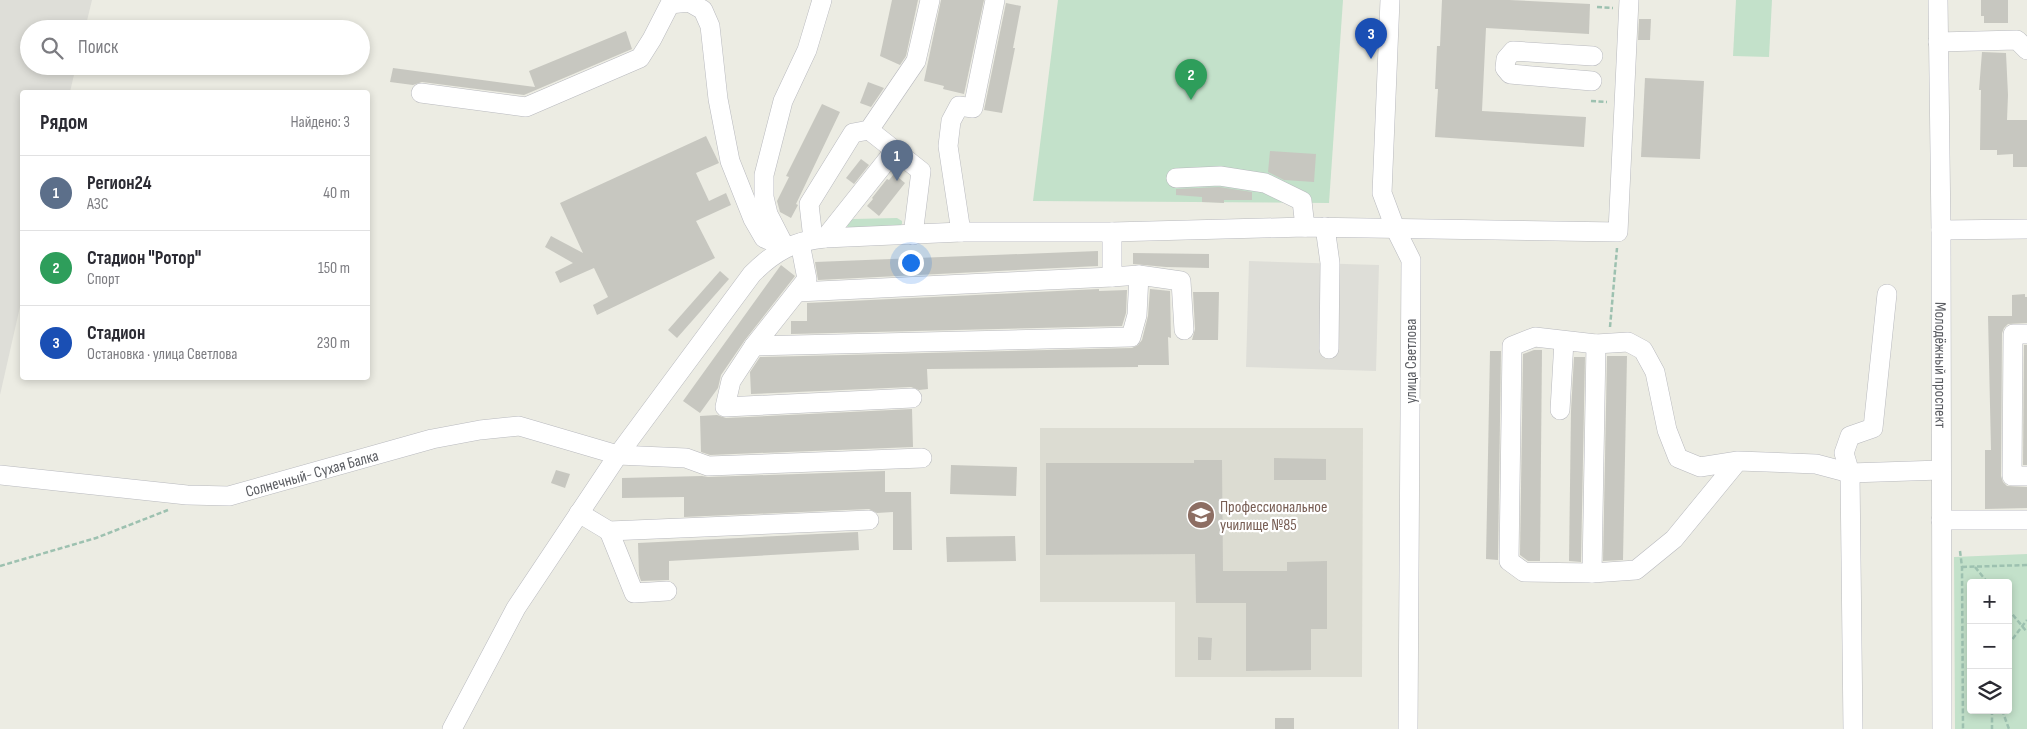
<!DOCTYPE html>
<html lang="ru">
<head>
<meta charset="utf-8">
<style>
	body { margin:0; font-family:"Sofia Sans Condensed",sans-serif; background:#f2f2f3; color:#2b2b33 }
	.controls { position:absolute; right:15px; bottom:15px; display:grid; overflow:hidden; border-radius:5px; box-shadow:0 2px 8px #0003 }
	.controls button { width:45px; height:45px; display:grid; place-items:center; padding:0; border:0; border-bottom:1px solid #e1e1e2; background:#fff; color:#2b2b33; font:25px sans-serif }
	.you { position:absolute; left:910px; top:262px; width:18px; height:18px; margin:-12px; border:4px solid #fff; border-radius:50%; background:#1a73e8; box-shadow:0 0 0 8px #1a73e833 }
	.badge { display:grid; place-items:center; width:32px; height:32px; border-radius:50%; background:#d37243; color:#fff; font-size:16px; font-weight:700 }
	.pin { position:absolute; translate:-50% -41px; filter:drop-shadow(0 1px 2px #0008) }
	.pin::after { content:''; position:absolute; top:26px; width:18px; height:15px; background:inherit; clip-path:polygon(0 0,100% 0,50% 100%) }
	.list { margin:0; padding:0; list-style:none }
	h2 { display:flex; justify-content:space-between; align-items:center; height:65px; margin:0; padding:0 20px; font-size:21px }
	h2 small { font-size:16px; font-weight:400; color:#7c7c81 }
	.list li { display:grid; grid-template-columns:32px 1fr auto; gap:15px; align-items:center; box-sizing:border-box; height:75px; padding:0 20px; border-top:1px solid #e1e1e2 }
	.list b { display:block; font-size:19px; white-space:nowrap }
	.list p { margin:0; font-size:16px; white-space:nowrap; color:#7c7c81 }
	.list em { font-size:16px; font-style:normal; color:#7c7c81 }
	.icon { flex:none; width:28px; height:28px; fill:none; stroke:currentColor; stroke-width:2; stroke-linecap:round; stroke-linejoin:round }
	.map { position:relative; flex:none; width:2027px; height:729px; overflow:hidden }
	.search { position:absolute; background:#fff; box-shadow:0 2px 8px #0003; left:20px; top:20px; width:350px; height:55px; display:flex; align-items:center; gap:12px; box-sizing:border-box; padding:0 18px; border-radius:28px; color:#7c7c81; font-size:19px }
	.panel { position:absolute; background:#fff; box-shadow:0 2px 8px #0003; left:20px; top:90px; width:350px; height:290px; border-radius:5px }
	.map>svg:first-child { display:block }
	.industrial { fill:#deded8 }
	.education { fill:#dcdcd2 }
	.green { fill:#c3e1ca; fill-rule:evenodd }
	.building { fill:#c7c7c0 }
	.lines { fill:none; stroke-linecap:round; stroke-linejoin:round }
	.minor-casing { stroke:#b8b9be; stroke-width:20 }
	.path { stroke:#9dc1b0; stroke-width:2.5; stroke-dasharray:5 2.5; stroke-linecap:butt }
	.minor { stroke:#fff; stroke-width:19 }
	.labels { text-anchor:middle; stroke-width:4.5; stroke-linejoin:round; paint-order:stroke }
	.street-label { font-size:16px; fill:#5b5d62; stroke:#fff }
	.education-label { font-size:16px; fill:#785e54; stroke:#fff; text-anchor:start }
</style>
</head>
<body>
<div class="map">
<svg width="2027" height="729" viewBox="0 0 2027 729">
	<rect width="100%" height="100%" fill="#ecece3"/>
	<g class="industrial">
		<polygon points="0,0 92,0 85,29 29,29 29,66 76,66 70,92 22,92 22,298 0,395"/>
		<polygon points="1249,261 1379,265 1376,371 1246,367"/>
	</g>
	<polygon class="education" points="1040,428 1363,428 1362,677 1175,677 1175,602 1040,602"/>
	<g class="green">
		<polygon points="1058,0 1343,0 1329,203 1033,201"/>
		<polygon points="1736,0 1772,0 1769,57 1733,56"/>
		<polygon points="897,218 902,221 902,224 899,226 847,228 848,222 853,219"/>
		<path d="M2027,554v175h-72l-1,-172zM1971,583h37v127h-37z"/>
	</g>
	<g class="building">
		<polygon points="892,0 918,0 906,56 900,65 880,56"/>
		<polygon points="941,0 984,0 964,94 943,89 944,86 924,81"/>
		<polygon points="1442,0 1509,0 1590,4 1589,34 1486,28 1482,111 1586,117 1584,147 1435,137 1438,89 1435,89 1437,46 1440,46"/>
		<polygon points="1981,0 2008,0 2008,23 1984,23 1984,16 1981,16"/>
		<polygon points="1006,3 1021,6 1013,48 1015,48 1002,113 984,110"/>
		<polygon points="1639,19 1651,19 1650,40 1638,40"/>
		<polygon points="626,31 632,49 524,95 422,82 413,85 390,82 393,68 535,87 529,71"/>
		<polygon points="1982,52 2006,53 2008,95 2007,120 2027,120 2027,167 2013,167 2013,154 1997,155 1997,150 1980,150 1981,90 1979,90"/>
		<polygon points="1645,78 1704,81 1700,159 1641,157"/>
		<polygon points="868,82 884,88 871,107 860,103"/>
		<polygon points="822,104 840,112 796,204 798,205 791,218 780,212 777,201 789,177 786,176"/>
		<polygon points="706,136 719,163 696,173 709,201 726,193 731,205 696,221 715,258 597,315 593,305 608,297 594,268 560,283 555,272 573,263 545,247 551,236 583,253 560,203"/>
		<polygon points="1270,151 1316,154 1314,182 1284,180 1268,172"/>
		<polygon points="861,159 869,165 854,184 846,178"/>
		<polygon points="894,174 905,183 879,216 867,206 873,199 872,198 887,179 889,180"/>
		<polygon points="1219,187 1252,192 1252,200 1224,200 1224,203 1202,202 1202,197 1176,195 1176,189"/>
		<polygon points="1098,251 1098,266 818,280 815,262"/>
		<polygon points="1133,253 1209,254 1209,268 1166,267 1133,264"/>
		<polygon points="781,265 795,276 745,340 721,375 718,388 700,413 683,401"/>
		<polygon points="720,271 729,279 677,338 668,330"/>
		<polygon points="1099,289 1099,291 1127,290 1126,313 1122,326 791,334 791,321 807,321 807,303"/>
		<polygon points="1150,289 1170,291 1171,338 1168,337 1169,365 1138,365 1138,367 927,369 928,389 919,390 911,387 751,394 750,372 760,357 1132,348 1138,345 1142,340 1148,316"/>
		<polygon points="1193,292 1219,292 1218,340 1192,340 1195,329"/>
		<polygon points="2025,294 2025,297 2027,297 2027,323 2008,324 2004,328 2002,333 2001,476 2003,482 2007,486 2027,487 2027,508 1985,509 1985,450 1991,450 1988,316 2012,316 2012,295"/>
		<polygon points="2024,345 2027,345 2027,465 2023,465"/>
		<polygon points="1534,350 1542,350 1540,561 1528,561 1520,555 1523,354"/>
		<polygon points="1490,351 1501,351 1498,560 1486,559"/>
		<polygon points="1607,356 1627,356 1623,560 1603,561"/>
		<polygon points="1574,357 1585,357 1581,562 1569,561 1571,411"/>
		<polygon points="912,409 913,447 710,455 701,452 700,416 717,415 726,418"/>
		<polygon points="1274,458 1326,459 1326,480 1274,480"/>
		<polygon points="1194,460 1222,460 1223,571 1287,571 1287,562 1327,561 1327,629 1311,629 1311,670 1246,671 1246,603 1196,603 1195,554 1046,555 1046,463 1194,463"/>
		<polygon points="951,465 1017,467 1016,496 950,494"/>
		<polygon points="556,470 570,474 565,488 551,483"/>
		<polygon points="885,471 885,492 911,492 912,550 893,550 893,512 877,513 869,509 684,517 684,497 622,498 622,478 702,476 708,477"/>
		<polygon points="858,532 859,550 669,561 669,580 641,581 639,575 638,543"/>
		<polygon points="1015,536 1016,561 947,562 946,537"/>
		<polygon points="1198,637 1212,638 1211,660 1198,660"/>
		<rect x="1275" y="718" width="19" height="11"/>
	</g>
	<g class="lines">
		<defs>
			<g id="minor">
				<polyline points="1390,0 1382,193 1395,228 1411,260 1408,729"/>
				<path id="s1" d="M1938,0l3,230 1,499"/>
				<polyline points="1938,42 2017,40 2027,50"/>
				<polyline points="1592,81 1510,74 1505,68 1506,59 1513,51 1593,56"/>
				<polyline points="421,93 526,107 640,58 652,39 670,4 689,2 703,10 710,26 718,99 730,161 753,219 764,238 785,247"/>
				<polyline points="869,130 921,171 913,235"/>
				<polyline points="1176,178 1220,176 1265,183 1302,201 1305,227"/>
				<polyline points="1325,227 1330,263 1329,349"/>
				<polyline points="1941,230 2027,229"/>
				<polyline points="961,232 948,146 951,121 959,106 973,108 995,0"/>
				<polyline points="1112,232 1112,277 1139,275 1181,281 1184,330"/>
				<polyline points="825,238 895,150"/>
				<polyline points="813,239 809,204 853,133 869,130 916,61 930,0"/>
				<polyline points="800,243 807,279 754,346 1131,337 1137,315 1139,275"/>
				<polyline points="785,247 768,214 764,197 764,175 783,101 807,50 822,0"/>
				<polyline points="797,292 1112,277"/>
				<polyline points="2027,334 2013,334 2012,476 2027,476"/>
				<polyline points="754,346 731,381 725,407 912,398"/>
				<polyline points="1560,410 1564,341"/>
				<polyline points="1738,461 1700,467 1678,458 1667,430 1655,372 1643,350 1628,342 1596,344 1535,337 1512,346 1509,561 1524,572 1592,573 1636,570 1674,539 1738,461 1816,464 1850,473 1941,470"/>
				<path id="s2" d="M0,475l187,20 42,1 203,-57 48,-9 39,-4 99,29 68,3 22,8 214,-8"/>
				<polyline points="579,513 609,531 869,520"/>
				<polyline points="1941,520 2027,520"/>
				<polyline points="609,531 634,593 667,591"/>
				<polyline points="1592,573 1596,344"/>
				<path d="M452,729l64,-121 102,-153 134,-181c22,-22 41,-33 73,-36l136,-6h151l193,-5 313,5 11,-232"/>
				<polyline points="1853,729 1850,473 1844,453 1850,436 1873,428 1887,294"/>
			</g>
		</defs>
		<use href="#minor" class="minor-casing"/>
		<g class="path">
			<polyline points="1597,7 1613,8"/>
			<polyline points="1591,101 1607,102"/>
			<polyline points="1610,327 1617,248"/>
			<polyline points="1960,551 1962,567 1963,729"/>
			<polyline points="0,566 96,538 168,510"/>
			<polyline points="1962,567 2027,565"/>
			<polyline points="1975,567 1988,583"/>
			<polyline points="2008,609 2027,632"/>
			<polyline points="2008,645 2027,620"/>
			<polyline points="1992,710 1992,729"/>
			<polyline points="2002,710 2009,729"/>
		</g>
		<use href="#minor" class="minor"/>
	</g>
	<defs>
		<symbol id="university-disc" viewBox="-11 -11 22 22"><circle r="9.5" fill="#8d6e63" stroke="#fff"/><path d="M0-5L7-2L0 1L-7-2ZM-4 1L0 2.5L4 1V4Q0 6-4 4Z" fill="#fff"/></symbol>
	</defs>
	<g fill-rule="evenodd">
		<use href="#university-disc" x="1185" y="499" width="32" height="32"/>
	</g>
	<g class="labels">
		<g class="street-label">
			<text transform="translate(1410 361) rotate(-90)" y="6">улица Светлова</text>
			<text dy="6" stroke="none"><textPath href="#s1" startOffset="365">Молодёжный проспект</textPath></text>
			<text dy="6" stroke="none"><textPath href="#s2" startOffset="316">Солнечный- Сухая Балка</textPath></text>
		</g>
		<g class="education-label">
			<text x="1220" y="512">Профессиональное<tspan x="1220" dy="18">училище №85</tspan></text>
		</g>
	</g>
</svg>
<div class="controls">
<button>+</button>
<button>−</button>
<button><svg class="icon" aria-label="layers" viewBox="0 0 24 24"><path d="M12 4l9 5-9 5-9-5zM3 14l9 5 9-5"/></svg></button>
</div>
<div class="you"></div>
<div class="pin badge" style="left:897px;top:181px;background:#5c6f8a">1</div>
<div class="pin badge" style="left:1191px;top:100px;background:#2e9e5b">2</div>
<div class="pin badge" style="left:1371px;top:59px;background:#1a4fb4">3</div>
<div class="search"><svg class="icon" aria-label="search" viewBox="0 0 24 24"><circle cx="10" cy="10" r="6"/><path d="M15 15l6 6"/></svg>Поиск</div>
<section class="panel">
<h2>Рядом<small>Найдено: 3</small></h2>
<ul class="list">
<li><span class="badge" style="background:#5c6f8a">1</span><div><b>Регион24</b><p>АЗС</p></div><em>40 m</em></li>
<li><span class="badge" style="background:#2e9e5b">2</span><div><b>Стадион &quot;Ротор&quot;</b><p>Спорт</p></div><em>150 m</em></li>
<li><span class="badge" style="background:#1a4fb4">3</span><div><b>Стадион</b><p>Остановка · улица Светлова</p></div><em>230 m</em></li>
</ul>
</section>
</div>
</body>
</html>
